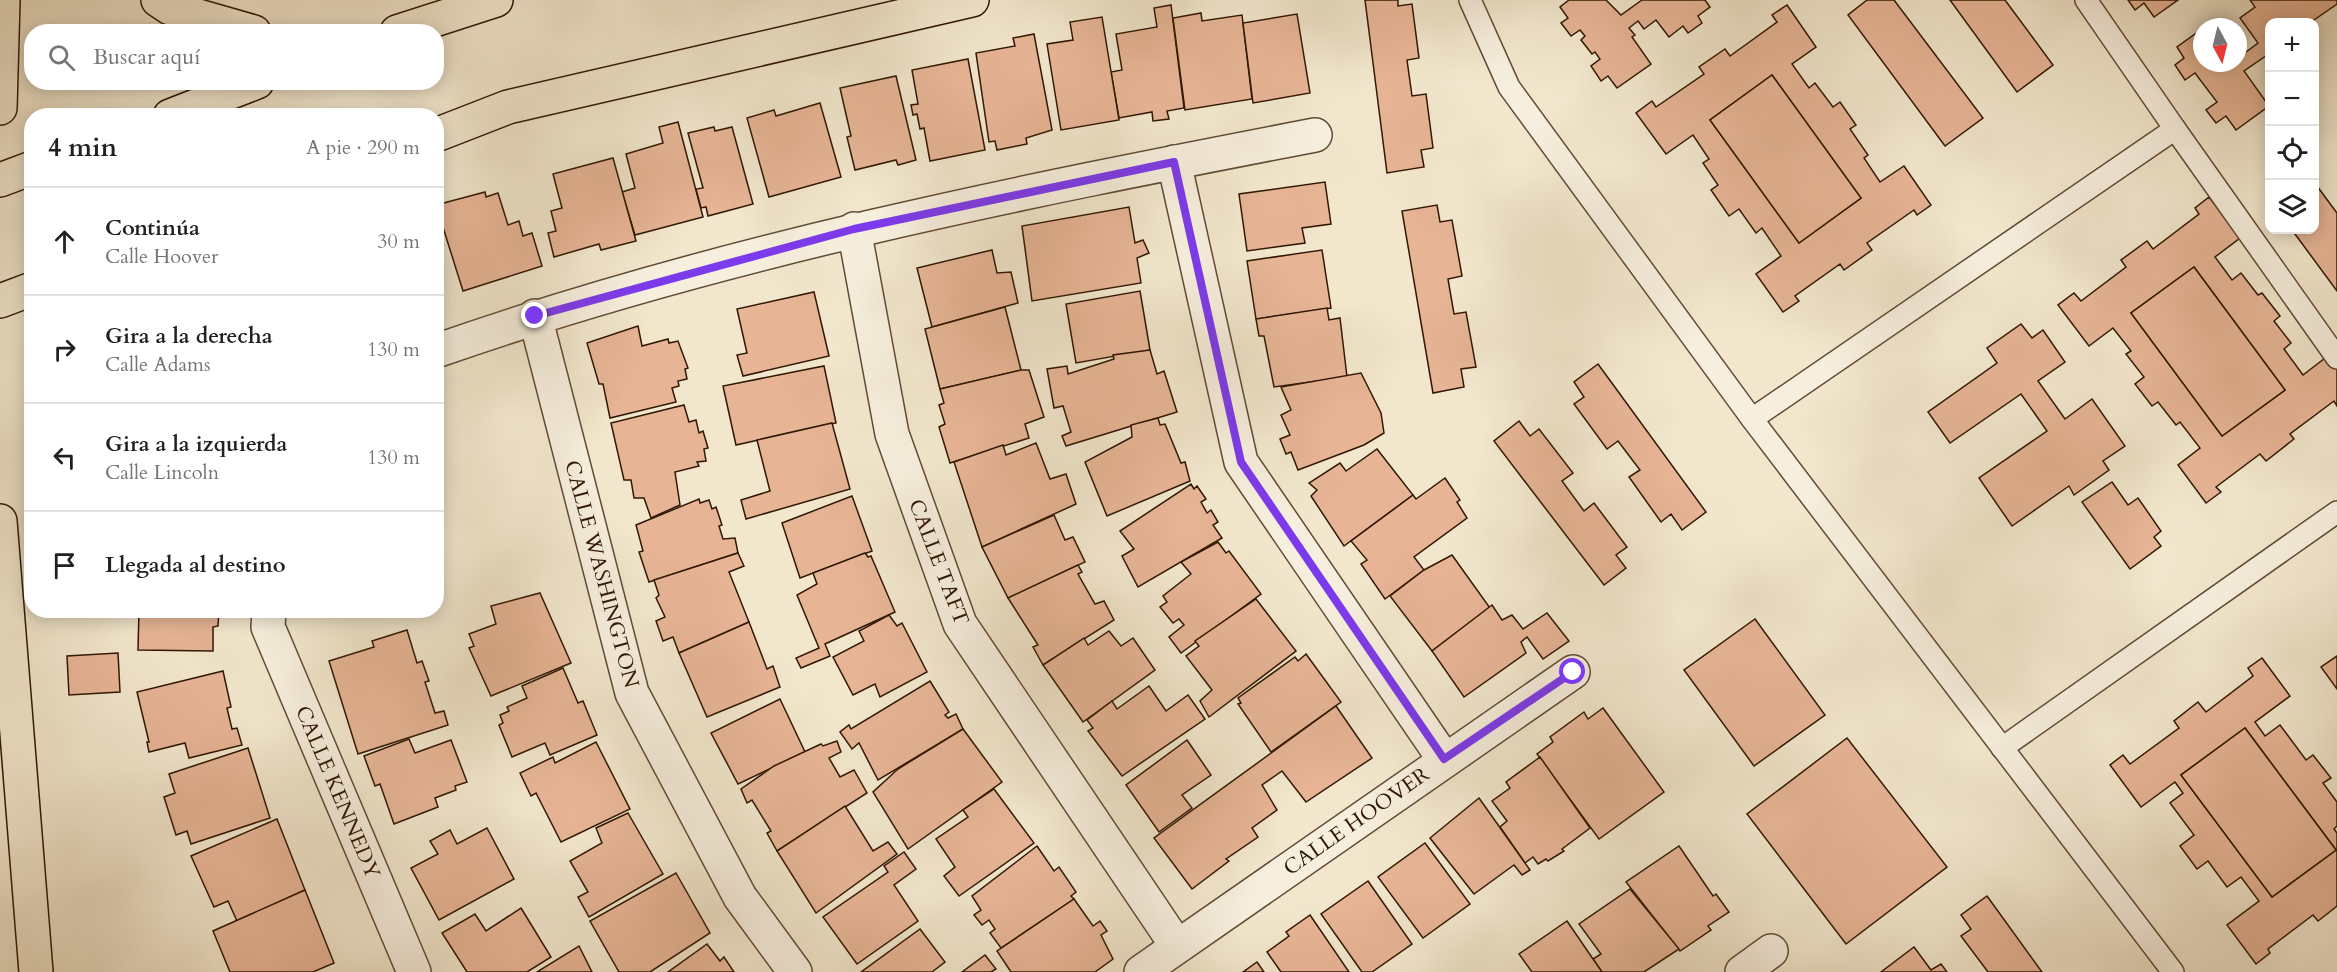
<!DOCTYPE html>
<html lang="es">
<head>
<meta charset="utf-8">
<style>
	body { margin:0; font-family:Cardo,serif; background:#f6f6f6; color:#202124 }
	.controls { position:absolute; right:18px; top:18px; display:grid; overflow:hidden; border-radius:12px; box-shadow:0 3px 15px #0003 }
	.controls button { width:54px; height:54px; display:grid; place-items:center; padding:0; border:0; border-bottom:2px solid #e0e0e0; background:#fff; color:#202124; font:30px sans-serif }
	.compass { position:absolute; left:2193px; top:18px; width:54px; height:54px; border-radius:50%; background:#fff; box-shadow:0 3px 15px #0003; rotate:173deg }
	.stop { position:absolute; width:18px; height:18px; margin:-14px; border:4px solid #7c3aed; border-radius:50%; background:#fff }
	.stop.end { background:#7c3aed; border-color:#fff; box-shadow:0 2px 6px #0008 }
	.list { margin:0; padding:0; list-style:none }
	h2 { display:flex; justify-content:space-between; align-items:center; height:78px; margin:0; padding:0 24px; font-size:26px }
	h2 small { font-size:20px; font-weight:400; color:#757577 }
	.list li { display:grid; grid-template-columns:39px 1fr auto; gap:18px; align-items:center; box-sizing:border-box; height:108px; padding:0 24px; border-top:2px solid #e0e0e0 }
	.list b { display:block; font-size:22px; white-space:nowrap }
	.list p { margin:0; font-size:20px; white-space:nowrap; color:#757577 }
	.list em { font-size:20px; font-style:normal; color:#757577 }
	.icon { flex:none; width:33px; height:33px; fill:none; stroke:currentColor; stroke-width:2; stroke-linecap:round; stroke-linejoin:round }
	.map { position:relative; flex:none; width:2337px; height:972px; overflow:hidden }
	.search { position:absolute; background:#fff; box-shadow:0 3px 15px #0003; left:24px; top:24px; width:420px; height:66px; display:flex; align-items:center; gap:15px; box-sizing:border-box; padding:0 21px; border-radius:24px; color:#757577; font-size:22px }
	.panel { position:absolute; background:#fff; box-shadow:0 3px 15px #0003; left:24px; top:108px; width:420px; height:510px; border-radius:24px }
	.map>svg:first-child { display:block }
	.building { fill:#e7b596; stroke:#301702; stroke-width:1.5; fill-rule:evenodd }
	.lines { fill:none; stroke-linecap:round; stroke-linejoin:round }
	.service-casing { stroke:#604b35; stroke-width:24 }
	.minor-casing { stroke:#604b35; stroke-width:36 }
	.primary-casing { stroke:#301702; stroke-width:36 }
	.motorway-casing { stroke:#301702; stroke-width:36 }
	.service { stroke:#f7efde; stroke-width:21 }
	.minor { stroke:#f7efde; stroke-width:33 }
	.primary { stroke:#f2e7cd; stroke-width:33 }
	.motorway { stroke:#f2e7cd; stroke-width:33 }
	.route { stroke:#7c3aed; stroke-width:8 }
	.labels { text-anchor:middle; stroke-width:4.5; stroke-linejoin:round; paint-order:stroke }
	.street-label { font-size:21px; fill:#301702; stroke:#f7efde }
</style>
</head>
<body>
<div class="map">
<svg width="2337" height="972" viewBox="0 0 2337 972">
	<rect width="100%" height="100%" fill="#f2e7cd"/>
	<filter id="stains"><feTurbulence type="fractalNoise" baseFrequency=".00333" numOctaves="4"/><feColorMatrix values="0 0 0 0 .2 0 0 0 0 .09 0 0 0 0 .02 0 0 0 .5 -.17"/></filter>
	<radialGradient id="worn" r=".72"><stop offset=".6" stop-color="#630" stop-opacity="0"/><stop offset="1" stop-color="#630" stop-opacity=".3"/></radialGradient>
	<g class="building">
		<polygon points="1365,0 1398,0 1398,6 1412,4 1419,58 1407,60 1412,96 1426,94 1433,148 1421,150 1424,167 1387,173"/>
		<polygon points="1569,0 1606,0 1621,15 1642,0 1705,0 1710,7 1698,16 1702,23 1688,33 1683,26 1669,37 1656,20 1644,29 1638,21 1629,28 1635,35 1632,37 1651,64 1617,88 1608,76 1601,81 1591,66 1600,59 1595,52 1592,54 1581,40 1585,36 1580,30 1571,36 1561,23 1568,18 1560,7"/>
		<polygon points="1867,0 1894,0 1983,118 1945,146 1848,15"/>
		<polygon points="1950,0 2005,0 2053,65 2017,92"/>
		<polygon points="2128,0 2178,0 2154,17 2144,3 2135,10"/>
		<polygon points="2250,0 2337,0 2337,4 2311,22 2270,22 2270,53 2244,71 2269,106 2236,130 2226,116 2216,123 2206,110 2217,102 2195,73 2185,80 2175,65 2184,58 2177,47 2202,29 2202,63 2238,63 2238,58 2258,43 2240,18 2255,7"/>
		<polygon points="1171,5 1184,108 1167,111 1169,119 1153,121 1152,112 1119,118 1111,72 1122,70 1116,34 1157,27 1154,8"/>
		<path d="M1787,5l29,42 -24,17 17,24 6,-5 18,24 7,-5 16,23 -6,4 18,26 -4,3 16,24 24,-16 27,39 -14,10 -3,-5 -47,33 5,7 -28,20 -4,-6 -45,32 4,5 -16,11 -27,-38 25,-18 -19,-28 -6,5 -17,-24 -10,7 -18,-26 7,-5 -15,-22 6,-4 -16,-24 -27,19 -30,-41 16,-12 4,6 48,-33 -5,-7 26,-18 5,7 47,-34 -5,-7zM1772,75l89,123 -62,45 -89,-123z"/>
		<polygon points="1201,13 1202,21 1242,15 1252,99 1185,110 1173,18"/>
		<polygon points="1297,14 1310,93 1253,103 1243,23"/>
		<polygon points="1102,17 1119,120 1061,130 1047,44 1073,40 1070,22"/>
		<polygon points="1034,34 1052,130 1026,138 1027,144 997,150 995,141 989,142 976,53 1015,46 1013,38"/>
		<polygon points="968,59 985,150 930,161 924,128 920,129 917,114 913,115 911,105 918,104 912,70"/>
		<polygon points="1772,75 1861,198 1799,243 1710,120"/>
		<polygon points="896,76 916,160 898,165 896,160 855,170 847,137 851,136 840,88"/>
		<polygon points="820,103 841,177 769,197 747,118 774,110 776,116"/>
		<polygon points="678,122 703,217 635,235 622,192 635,188 626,154 663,143 659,127"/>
		<polygon points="714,127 715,131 732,127 753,204 708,216 706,207 701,208 696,189 703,188 688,133"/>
		<polygon points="613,158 636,241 601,250 599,244 554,257 548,233 556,231 551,211 562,208 553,174"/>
		<polygon points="1325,182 1331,224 1302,228 1305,243 1247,251 1239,194"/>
		<polygon points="2314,182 2337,213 2337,291 2292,230 2314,230"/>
		<polygon points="485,192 486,197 498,193 508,225 519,221 523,236 532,233 542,266 463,291 436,205"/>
		<path d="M2209,197l31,41 -25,19 17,23 9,-7 17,22 4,-2 18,23 -6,5 17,22 -7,6 19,26 26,-20 8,11v40l-3,-5 -44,33 4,5 -28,22 -6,-7 -44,33 5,5 -15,11 -28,-38 22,-17 -20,-26 -4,3 -18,-23 -6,4 -17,-22 9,-7 -18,-23 5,-3 -18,-23 -24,18 -31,-41 16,-12 7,8 45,-34 -5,-7 26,-19 6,8 46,-35 -4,-6zM2194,267l91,123 -63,46 -91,-123z"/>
		<polygon points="1437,205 1440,222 1452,220 1462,276 1448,279 1454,314 1466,312 1476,367 1461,369 1464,387 1433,393 1402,211"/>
		<polygon points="1129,207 1135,243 1143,240 1149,253 1137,258 1141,283 1032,301 1022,226"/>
		<polygon points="992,250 997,273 1011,272 1018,303 932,327 917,268"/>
		<polygon points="1322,250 1331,308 1256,319 1247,261"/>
		<polygon points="2194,267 2285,390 2222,436 2131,313"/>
		<polygon points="1140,291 1150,350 1076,363 1066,304"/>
		<polygon points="814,292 829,356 743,376 737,355 747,353 737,309"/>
		<polygon points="1005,307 1021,370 940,389 925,329"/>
		<polygon points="1327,308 1329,320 1340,318 1347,377 1274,387 1264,336 1259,336 1256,319"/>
		<polygon points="2021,324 2032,338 2043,330 2065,362 2038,381 2065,419 2092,399 2125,446 2103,461 2109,470 2074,495 2069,486 2012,526 1979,478 2047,431 2021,394 1950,443 1928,412 1997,363 1987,348"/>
		<polygon points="638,326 642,346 668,339 669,343 678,341 688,368 685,369 687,379 678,381 679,386 672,388 676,402 610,418 603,384 599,384 587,343"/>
		<polygon points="1150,350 1157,374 1164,371 1177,412 1066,446 1062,436 1071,432 1063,406 1054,408 1047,369 1067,366 1068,374 1114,359 1113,355"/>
		<polygon points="1598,364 1706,512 1682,530 1671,514 1661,522 1629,477 1640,470 1618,441 1607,449 1574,404 1584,397 1574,382"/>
		<polygon points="824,366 836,423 736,445 723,386"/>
		<polygon points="1021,370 1029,370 1044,417 1025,424 1029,438 950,463 939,427 945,424 939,405 944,403 940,389"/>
		<polygon points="1361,373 1381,413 1384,433 1364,445 1298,470 1291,452 1286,454 1280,439 1290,435 1281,415 1291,410 1281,387"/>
		<polygon points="684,405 689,422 696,420 699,433 703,431 708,448 704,449 706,461 697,462 699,466 675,472 680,505 651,518 644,498 634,498 631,480 624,480 611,423"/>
		<polygon points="1158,418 1160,425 1165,424 1181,463 1185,462 1190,481 1107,516 1085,462 1132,437 1131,425"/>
		<polygon points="1519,421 1530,436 1539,429 1573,473 1562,481 1584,511 1594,503 1627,547 1616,555 1626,568 1604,585 1494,441"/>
		<polygon points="832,423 850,489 746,519 741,500 770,491 757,440"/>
		<polygon points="1036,443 1050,479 1066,474 1076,504 982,547 954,462 1003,445 1006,455"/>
		<polygon points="1377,449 1413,495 1344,546 1311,496 1317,490 1309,483 1340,463 1346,471"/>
		<polygon points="1445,478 1460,500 1457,502 1467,518 1414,557 1424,570 1385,599 1361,564 1367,560 1351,541 1413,495 1416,499"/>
		<polygon points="2112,482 2128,505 2138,498 2161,531 2154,537 2161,546 2130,569 2082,502"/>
		<polygon points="1191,484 1194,489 1197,486 1206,499 1201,502 1207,513 1211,510 1218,522 1213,525 1222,538 1138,587 1122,556 1134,549 1120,531"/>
		<polygon points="852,496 872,551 800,578 782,523"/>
		<polygon points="699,499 700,503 709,500 712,509 716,507 722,525 719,526 723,539 735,538 738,553 649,582 639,552 643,551 636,525"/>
		<polygon points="1054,515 1065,540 1073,537 1085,562 1008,598 982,547"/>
		<polygon points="1218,542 1226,553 1229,551 1261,594 1181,653 1169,637 1184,625 1179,619 1173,623 1160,607 1167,602 1163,596 1191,574 1181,562"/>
		<polygon points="738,553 744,566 729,572 749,622 679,653 673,637 663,641 656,621 665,617 656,598 659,595 654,580"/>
		<polygon points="865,553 868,557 871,556 895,612 825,644 830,656 801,668 796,658 819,648 797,595 817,584 813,573"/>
		<polygon points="1452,555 1490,608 1432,651 1390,596 1424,570"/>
		<polygon points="1078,565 1082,572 1078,574 1095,604 1104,601 1114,620 1043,665 1033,647 1038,645 1008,598"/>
		<polygon points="540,593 571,663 491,696 469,648 474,646 469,634 496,624 491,606"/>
		<polygon points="1256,599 1296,651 1209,717 1200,701 1212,690 1186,656 1199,646 1195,641"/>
		<polygon points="1492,605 1502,620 1512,615 1523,629 1547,613 1569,641 1543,659 1527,637 1521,642 1526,653 1464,697 1432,651"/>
		<polygon points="139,610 219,610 218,626 213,627 213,651 138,650"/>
		<polygon points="889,615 897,626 902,623 927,672 880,697 875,684 853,695 833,657 864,641 859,631"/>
		<polygon points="1755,619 1825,715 1754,766 1684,670"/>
		<polygon points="749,622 767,669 773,666 780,687 707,717 679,653"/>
		<polygon points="407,630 417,663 422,661 429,681 425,682 435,713 444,711 448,725 358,754 329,661 374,647 372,641"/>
		<polygon points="1109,631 1121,646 1133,638 1155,670 1083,722 1043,665 1084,638 1088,645"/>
		<polygon points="118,653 120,692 69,695 67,656"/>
		<polygon points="1306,654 1341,702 1271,752 1238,704 1241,703 1238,698 1295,657 1298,661"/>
		<polygon points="2337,656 2337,689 2321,667"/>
		<path d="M2262,658l28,38 -35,26 10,14 15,-11 26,35 7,-5 18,23 -8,5 14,19v24l-3,3 3,4v73l-19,15 -5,-6 -45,34 2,4 -14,11 -29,-39 32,-24 -18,-24 -14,10 -19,-26 -11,8 -17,-23 14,-11 -24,-32 13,-10 -8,-11 -34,25 -31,-42 13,-10 7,9 49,-36 -5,-7 24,-19 8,10 47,-36 -5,-8zM2245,728l91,122 -64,47 -91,-122z"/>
		<polygon points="563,668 578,703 583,701 597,735 550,755 545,743 512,757 499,725 503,723 500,715 509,711 507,707 527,698 522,686"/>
		<polygon points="223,671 231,707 227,708 232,729 237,728 242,745 189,758 185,743 149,752 147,742 149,742 137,692"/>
		<polygon points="930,681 949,712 945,715 948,718 956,714 963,729 878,780 859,743 852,749 840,732 849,725 851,729"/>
		<polygon points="1149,686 1166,711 1188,695 1205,719 1122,776 1088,731 1093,728 1087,720 1112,701 1117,709"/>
		<polygon points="780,699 805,752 738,784 711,733"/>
		<polygon points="1336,706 1372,758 1306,802 1282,771 1262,785 1277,810 1252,828 1258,837 1226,859 1229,861 1192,889 1154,838"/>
		<polygon points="1603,708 1664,792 1599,839 1537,754 1553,742 1550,737 1584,712 1588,719"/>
		<polygon points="2245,728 2336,850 2272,897 2181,775"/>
		<polygon points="963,729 1002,782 908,849 873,792 898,769"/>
		<polygon points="1847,738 1947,867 1846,944 1747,814"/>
		<polygon points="409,739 415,753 451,740 467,782 455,786 456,790 435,798 438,807 394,824 380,784 375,786 364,756"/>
		<polygon points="1187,740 1211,775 1182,795 1192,808 1159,832 1126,785"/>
		<polygon points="837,741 841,752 829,758 840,777 854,770 867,793 777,851 767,833 771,831 752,800 747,803 741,789 774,766 821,744 823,746"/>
		<polygon points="596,742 630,809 561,842 536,793 531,796 520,773 553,757 555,763"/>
		<polygon points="248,748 270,818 191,844 187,831 176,835 164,797 175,793 169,774"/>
		<polygon points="1540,757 1590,828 1562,849 1564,851 1548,861 1546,859 1538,864 1533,857 1525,863 1500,827 1507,821 1492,801 1510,788 1506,782"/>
		<polygon points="994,789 1034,843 959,896 944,876 955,867 936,839 968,817 963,810"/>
		<polygon points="1479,798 1530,870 1522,875 1514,865 1474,894 1430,838"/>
		<polygon points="845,806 873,851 888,842 897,854 816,913 777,851"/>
		<polygon points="628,813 663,874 589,917 578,897 588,892 570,861 602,843 596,828"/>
		<polygon points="277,819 305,890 237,921 228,901 214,907 191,856"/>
		<polygon points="487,828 514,879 439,920 411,868 438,854 430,841 450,830 457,844"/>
		<polygon points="1425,843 1470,904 1423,938 1378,877"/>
		<polygon points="1037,846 1054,871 1059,867 1076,892 1071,896 1074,899 1001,948 990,933 995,929 989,920 982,925 974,915 981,910 972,896"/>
		<polygon points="1679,846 1713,896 1716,894 1729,912 1708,926 1711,930 1680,951 1626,882"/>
		<polygon points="904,852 916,869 894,885 918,921 857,964 823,917 888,872 884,866"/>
		<polygon points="676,873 710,933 650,972 619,972 590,921"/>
		<polygon points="1368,881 1412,944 1372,972 1362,972 1321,914"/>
		<polygon points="1630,889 1679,949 1644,972 1602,972 1593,959 1601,954 1579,924"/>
		<polygon points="305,890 334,963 313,972 230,972 213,931"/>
		<polygon points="1987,896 2042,972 1988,972 1961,936 1971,929 1961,915"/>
		<polygon points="1074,899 1093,926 1100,921 1107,931 1101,935 1113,959 1095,972 1011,972 997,951"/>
		<polygon points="521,908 551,957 527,972 467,972 442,933 475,914 486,931"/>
		<polygon points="1310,915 1349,972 1281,972 1267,952 1289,936 1286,932"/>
		<polygon points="1567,921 1593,959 1602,972 1532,972 1519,954"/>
		<polygon points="920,929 945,962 932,972 861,972"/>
		<polygon points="707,944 720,961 724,957 734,972 668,972"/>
		<polygon points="579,946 592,972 537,972"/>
		<polygon points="1914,947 1931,970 1941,964 1947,972 1881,972"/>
		<polygon points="985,955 996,969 991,972 962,972"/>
		<polygon points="1257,962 1264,972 1243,972"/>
	</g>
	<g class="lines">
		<defs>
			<g id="service">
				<polyline points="1470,0 1509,87 1752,419 2173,972"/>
				<polyline points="2175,129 2337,358"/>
				<polyline points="1752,419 2175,129 2086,0"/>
				<polyline points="2002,748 2337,512"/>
			</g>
			<g id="minor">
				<polyline points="1174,162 1241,462 1444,759"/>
				<polyline points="854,229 892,434 960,624 1177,946"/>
				<polyline points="535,316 632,693 740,897 795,972"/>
				<path d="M436,351c285,-100 583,-159 879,-216"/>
				<polyline points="269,610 268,627 414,972"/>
				<polyline points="1141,972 1573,672"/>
				<polyline points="1742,972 1771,951"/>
			</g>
			<g id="primary">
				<polyline points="397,32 496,0"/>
				<polyline points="170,116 257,82"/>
				<polyline points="436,135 508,107 972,0"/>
				<polyline points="0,180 32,168"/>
				<polyline points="0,301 32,289"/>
			</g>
			<g id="motorway">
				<polyline points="158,0 170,8 254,32"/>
				<polyline points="0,108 3,0"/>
				<polyline points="0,521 36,972"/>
			</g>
		</defs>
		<use href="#service" class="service-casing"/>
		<use href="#minor" class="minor-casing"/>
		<use href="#primary" class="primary-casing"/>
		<use href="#motorway" class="motorway-casing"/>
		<use href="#service" class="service"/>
		<use href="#minor" class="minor"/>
		<use href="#primary" class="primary"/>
		<use href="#motorway" class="motorway"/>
	</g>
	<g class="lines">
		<polyline class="route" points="535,316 854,229 1174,162 1241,462 1444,759 1573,672"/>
	</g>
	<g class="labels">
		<g class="street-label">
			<text transform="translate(939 562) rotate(69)" y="7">CALLE TAFT</text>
			<text transform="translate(602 574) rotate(75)" y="7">CALLE WASHINGTON</text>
			<text transform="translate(338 792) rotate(67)" y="7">CALLE KENNEDY</text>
			<text transform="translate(1356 821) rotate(-35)" y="7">CALLE HOOVER</text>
		</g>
	</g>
	<rect width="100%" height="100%" filter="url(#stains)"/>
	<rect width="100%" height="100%" fill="url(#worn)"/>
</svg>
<div class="controls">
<button>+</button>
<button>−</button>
<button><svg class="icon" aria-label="locate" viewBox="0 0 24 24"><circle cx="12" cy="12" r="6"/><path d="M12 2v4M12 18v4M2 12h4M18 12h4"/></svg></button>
<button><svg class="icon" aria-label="layers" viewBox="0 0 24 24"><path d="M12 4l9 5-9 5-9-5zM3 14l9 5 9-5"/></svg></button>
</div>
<svg class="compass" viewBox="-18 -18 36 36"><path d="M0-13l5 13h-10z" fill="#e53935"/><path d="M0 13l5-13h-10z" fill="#757577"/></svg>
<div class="stop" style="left:1573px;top:672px"></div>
<div class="stop end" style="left:535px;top:316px"></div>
<div class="search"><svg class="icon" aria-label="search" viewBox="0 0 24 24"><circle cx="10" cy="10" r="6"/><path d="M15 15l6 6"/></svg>Buscar aquí</div>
<section class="panel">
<h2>4 min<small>A pie · 290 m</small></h2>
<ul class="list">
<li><svg class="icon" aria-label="ahead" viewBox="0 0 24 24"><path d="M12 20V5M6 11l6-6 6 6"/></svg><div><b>Continúa</b><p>Calle Hoover</p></div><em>30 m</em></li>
<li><svg class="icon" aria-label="right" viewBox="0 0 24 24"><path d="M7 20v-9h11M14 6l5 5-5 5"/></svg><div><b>Gira a la derecha</b><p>Calle Adams</p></div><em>130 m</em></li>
<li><svg class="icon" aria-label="left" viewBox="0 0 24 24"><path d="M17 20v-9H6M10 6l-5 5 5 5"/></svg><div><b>Gira a la izquierda</b><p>Calle Lincoln</p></div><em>130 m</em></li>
<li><svg class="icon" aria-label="arrive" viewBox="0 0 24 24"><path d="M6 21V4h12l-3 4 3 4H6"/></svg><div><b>Llegada al destino</b></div></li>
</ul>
</section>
</div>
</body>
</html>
